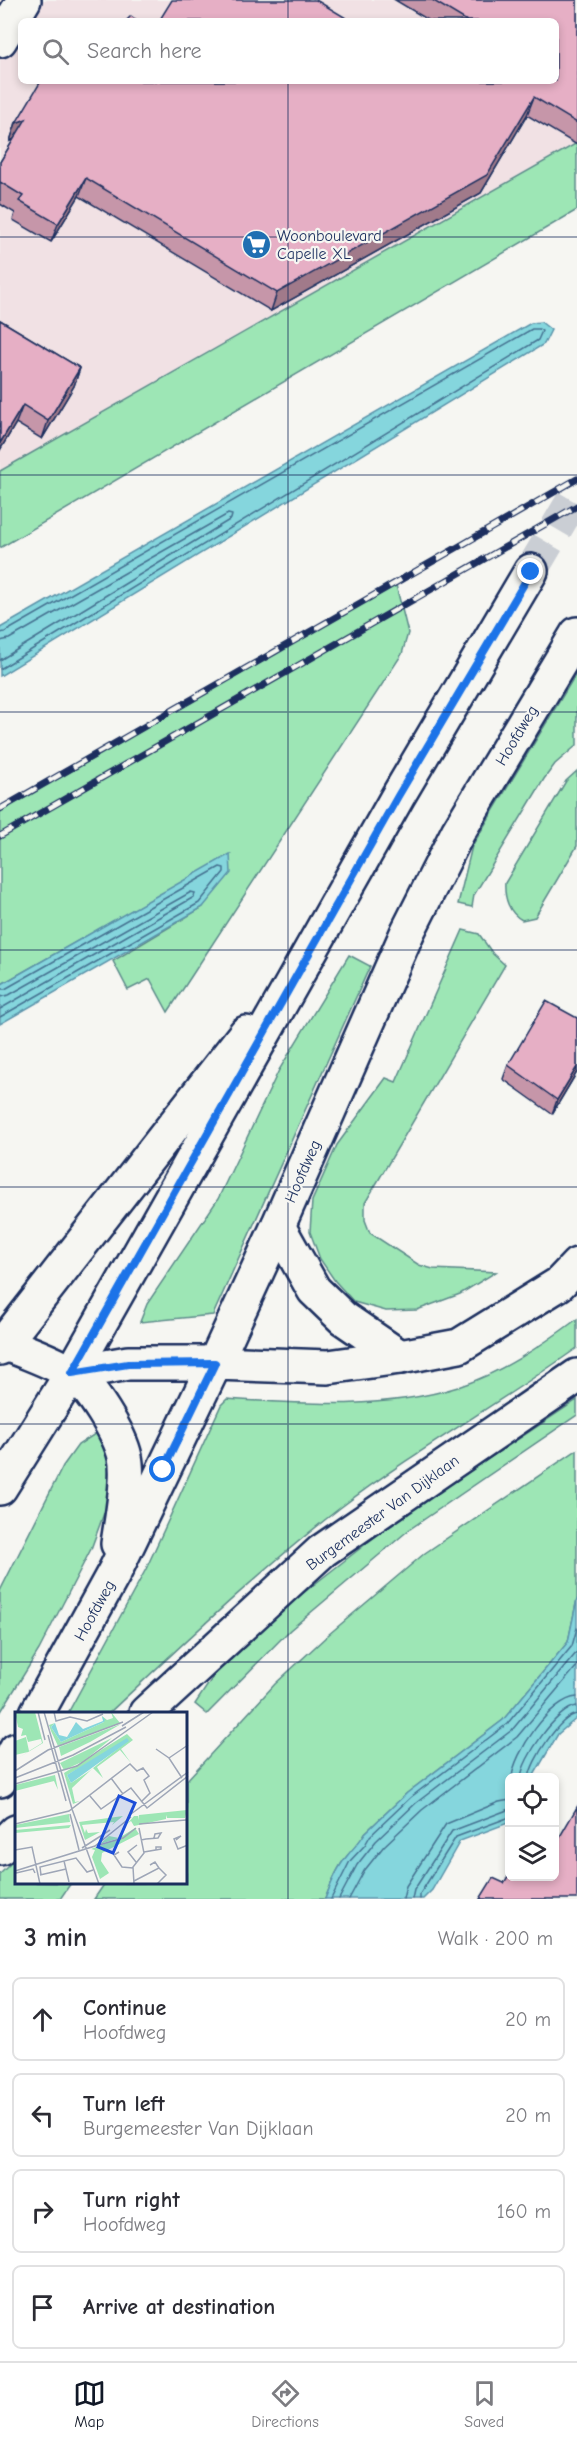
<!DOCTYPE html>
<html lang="en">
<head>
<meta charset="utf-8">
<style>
	body { margin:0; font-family:"Comic Neue",sans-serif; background:#f2f2f3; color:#2b2b33 }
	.controls { position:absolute; right:18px; bottom:18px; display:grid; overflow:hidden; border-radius:9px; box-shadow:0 3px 9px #0003 }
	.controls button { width:54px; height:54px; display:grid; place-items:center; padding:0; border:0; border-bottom:2px solid #e1e1e2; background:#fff; color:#2b2b33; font:30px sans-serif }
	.stop { position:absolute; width:18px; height:18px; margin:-14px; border:4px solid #1a73e8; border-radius:50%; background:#fff }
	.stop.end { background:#1a73e8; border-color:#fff; box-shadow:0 2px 6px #0008 }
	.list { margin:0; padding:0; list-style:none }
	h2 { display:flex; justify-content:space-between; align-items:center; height:78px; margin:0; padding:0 24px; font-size:26px }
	h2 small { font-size:20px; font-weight:400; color:#7c7c81 }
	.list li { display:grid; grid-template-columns:39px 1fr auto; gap:18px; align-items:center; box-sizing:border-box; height:84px; margin:0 12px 12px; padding:0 12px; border:2px solid #e1e1e2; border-radius:9px }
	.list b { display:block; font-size:22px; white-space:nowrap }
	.list p { margin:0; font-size:20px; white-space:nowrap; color:#7c7c81 }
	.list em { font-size:20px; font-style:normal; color:#7c7c81 }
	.icon { flex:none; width:33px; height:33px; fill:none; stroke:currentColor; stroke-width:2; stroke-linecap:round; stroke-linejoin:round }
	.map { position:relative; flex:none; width:577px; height:1899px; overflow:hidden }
	.search { position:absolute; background:#fff; box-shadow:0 3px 9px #0003; left:18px; right:18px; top:18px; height:66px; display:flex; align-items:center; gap:15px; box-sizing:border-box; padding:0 21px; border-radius:9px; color:#7c7c81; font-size:22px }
	.sheet { height:462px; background:#fff }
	nav { display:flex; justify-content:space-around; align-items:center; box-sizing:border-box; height:84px; border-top:2px solid #e1e1e2; background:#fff; font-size:16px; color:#7c7c81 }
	nav a { display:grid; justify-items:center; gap:3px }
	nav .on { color:#111827 }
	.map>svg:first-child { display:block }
	.built { fill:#f1e1e4; fill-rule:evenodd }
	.green { fill:#9de6b5; stroke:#5c8a8a; stroke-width:1.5 }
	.water { fill:#85d6dd; stroke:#5b93aa; stroke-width:1.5 }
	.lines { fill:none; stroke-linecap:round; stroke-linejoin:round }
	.shore { stroke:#457291; stroke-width:1.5 }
	.major-tunnel { stroke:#caced4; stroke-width:33; stroke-dasharray:33 16; stroke-linecap:butt }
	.minor-casing { stroke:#1b2f5e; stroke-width:38 }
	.major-casing { stroke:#1b2f5e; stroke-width:38 }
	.minor { stroke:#f6f6f2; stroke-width:33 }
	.major { stroke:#f6f6f2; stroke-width:33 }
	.rail-casing { stroke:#1b2f5e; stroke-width:7 }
	.rail { stroke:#f6f6f2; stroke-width:4.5; stroke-dasharray:14; stroke-linecap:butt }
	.wall { fill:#c696a9; stroke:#1b2f5e; stroke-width:1.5 }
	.shaded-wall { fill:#a17a8a; stroke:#1b2f5e; stroke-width:1.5 }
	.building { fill:#e6afc5; stroke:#1b2f5e; stroke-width:1.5 }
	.route { stroke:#1a73e8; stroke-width:8 }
	.grid { fill:none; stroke:#1b2f5e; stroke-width:1.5; stroke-opacity:0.55 }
	.labels { text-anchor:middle; stroke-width:4.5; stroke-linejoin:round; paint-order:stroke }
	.poi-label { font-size:16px; fill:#1b2f5e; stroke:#f6f6f2; text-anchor:start }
	.street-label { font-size:16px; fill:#1b2f5e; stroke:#f6f6f2 }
	.inset-road { fill:none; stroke:#9ea6b7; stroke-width:1.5 }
	.view { fill:#1d4ed8; fill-opacity:0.15; stroke:#1d4ed8; stroke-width:3 }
	.inset-edge { fill:none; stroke:#1b2f5e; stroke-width:3 }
</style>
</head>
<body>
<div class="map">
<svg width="577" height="1899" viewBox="0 0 577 1899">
	<rect width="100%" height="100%" fill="#f6f6f2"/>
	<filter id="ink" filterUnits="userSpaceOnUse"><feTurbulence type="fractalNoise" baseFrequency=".0167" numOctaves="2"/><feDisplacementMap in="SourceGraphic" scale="12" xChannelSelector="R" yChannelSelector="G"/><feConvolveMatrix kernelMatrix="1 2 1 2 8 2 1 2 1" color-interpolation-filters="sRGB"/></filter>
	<g filter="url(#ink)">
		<path class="built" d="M0,0h577v205l-577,337zM21,21h535v60h-535z"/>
		<g class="green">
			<polygon points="577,143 577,210 0,548 0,471"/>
			<polygon points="396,585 408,633 402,654 168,1012 150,979 128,990 113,961 203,907 230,855 0,985 0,812"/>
			<polygon points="577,672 577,745 555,764 544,779 474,895 472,907 458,904 472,846"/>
			<path d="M577,771v75l-42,71 -13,3c-13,-7 -18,-22 -17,-37l61,-102z"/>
			<polygon points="463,930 479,934 493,954 505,965 365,1203 365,1220 370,1233 419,1265 433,1269 496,1272 460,1294 417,1310 386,1311 354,1302 335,1281 320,1259 310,1232 312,1201 337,1145 386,1078 396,1082"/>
			<polygon points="349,955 370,966 213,1315 140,1322 147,1304 218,1199 279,1070"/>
			<path d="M577,1319v29c-77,55 -161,102 -237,160 -81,63 -156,135 -231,205h-41l78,-144 75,-164 6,-6c77,5 157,11 231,-12 43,-14 83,-41 119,-68z"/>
			<polygon points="577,1400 577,1415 410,1529 290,1630 207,1714 195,1704 221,1665 288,1605 395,1521"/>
			<polygon points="101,1430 115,1483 91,1549 39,1650 0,1713 0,1591 63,1466 78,1445"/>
			<path d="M577,1450v149l-9,43 -65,78 -96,73 -42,40c-5,9 -11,15 -18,23 -10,12 -16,28 -22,43h-231l11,-16 81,-1v-101l89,-97 53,-49 97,-82z"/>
			<polygon points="16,1858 16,1882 71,1883 60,1899 0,1899 0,1874"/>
		</g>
		<g class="water">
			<polygon points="541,322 551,330 544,344 0,676 0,628 531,323"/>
			<polygon points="230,854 231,873 203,907 0,1024 0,985"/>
			<path d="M577,1599v119l-19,16 -25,43 -23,1v41l-2,4 -48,18 -28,49 -9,9h-98c6,-15 12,-31 22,-43 6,-8 13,-14 18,-23l42,-40 96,-73 65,-78z"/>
		</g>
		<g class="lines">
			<g class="shore">
				<polyline points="0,633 5,632 532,329 539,329 542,331 538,340 0,669"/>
				<polyline points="0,641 9,639 228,514 232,515 231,519 0,660"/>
				<polyline points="0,989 5,989 220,867 224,868 224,872 199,903 0,1017"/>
				<polyline points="0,997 9,995 191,892 195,893 194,897 0,1009"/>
				<path d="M512,1778c1,-24 39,-80 65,-81"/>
				<path d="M521,1778c1,-19 36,-70 56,-72"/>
				<path d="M529,1778c2,-17 31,-62 48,-64"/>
				<polyline points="331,1899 350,1861 365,1845 370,1836 411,1797 507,1724 572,1646 577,1628"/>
				<polyline points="339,1899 357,1865 376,1841 416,1803 512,1730 577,1652"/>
				<polyline points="349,1899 364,1871 384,1846 422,1810 517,1737 577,1666"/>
				<polyline points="403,1899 406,1886 446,1824 499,1802 510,1800"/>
				<polyline points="412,1899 414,1890 452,1831 510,1809"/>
				<polyline points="420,1899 420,1894 456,1837 510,1817"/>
			</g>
			<polyline class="major-tunnel" points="531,571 577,493"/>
			<defs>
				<g id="minor">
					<polyline points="0,40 24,0"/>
					<polyline points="72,1373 128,1363 215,1363 328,1367 400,1357 459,1346 559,1284 577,1265"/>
					<polyline points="146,1713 322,1551 577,1376"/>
					<polyline points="0,1848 16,1832"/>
				</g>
				<g id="major">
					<polyline points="278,1226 314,1290 343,1318 400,1357"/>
					<path d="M4,1343c19,8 51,19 67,30 20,13 49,61 54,84 5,22 -4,64 -7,87"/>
					<polyline points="0,1348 246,1033"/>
					<polyline points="0,1488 72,1373 398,796 531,571"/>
					<polyline points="37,1713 115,1571 215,1363 278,1226 408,931 458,832 577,634"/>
					<polyline points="0,1780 16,1750"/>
				</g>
			</defs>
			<use href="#minor" class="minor-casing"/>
			<use href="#major" class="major-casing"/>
			<use href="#minor" class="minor"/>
			<use href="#major" class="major"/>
			<defs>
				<g id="rail">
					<polyline points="0,809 577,479"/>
					<polyline points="0,836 577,506"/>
				</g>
			</defs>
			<use href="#rail" class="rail-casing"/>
			<use href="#rail" class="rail"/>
		</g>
		<g class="wall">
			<polygon points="395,0 577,0 577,145 527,115 481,193 271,311 79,196 51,242 13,220 15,213 0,204 0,162 14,139 10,141 16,123 556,81 556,21 430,21"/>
			<polygon points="0,320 80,368 74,386 42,439 16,423 0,450"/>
			<polygon points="577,1018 577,1072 552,1114 503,1079 508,1065"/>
		</g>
		<g class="shaded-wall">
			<polygon points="534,97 527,115 481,193 271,311 277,293"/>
			<polygon points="26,119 19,137 10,141 16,123"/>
			<polygon points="86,178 79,196 51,242 58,224"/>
			<polygon points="80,368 74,386 42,439 48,421"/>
			<polygon points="23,405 16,423 0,450 0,443"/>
			<polygon points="577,1067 577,1072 552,1114 557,1100"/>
		</g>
		<g class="building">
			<polygon points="172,0 316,0 351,21 159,21"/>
			<polygon points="432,0 577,0 577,123 534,97 487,175 277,293 86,178 58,224 19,201 23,196 0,182 0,162 26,119 16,123 41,81 556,81 556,21 467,21"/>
			<polygon points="131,16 138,21 126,21"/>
			<polygon points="0,320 80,368 48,421 23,405 0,443"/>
			<polygon points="546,1001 577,1018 577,1067 557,1100 508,1065"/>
			<polygon points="577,1807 577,1899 480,1899 493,1878 504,1883 510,1873 510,1876 555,1876 555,1845"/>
		</g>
	</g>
	<g class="lines" filter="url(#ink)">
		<polyline class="route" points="163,1470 215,1363 128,1364 72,1373 398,796 531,572"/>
	</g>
	<path class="grid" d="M288,0v21M288,81v1818M0,237h577M0,475h577M0,712h577M0,950h577M0,1187h577M0,1424h577M0,1662h577"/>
	<defs>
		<symbol id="supermarket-disc" viewBox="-11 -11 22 22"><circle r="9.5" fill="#1f6fb2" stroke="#f6f6f2"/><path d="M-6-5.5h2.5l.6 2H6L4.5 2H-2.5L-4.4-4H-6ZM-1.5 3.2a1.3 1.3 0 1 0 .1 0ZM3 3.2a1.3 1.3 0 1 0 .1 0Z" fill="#fff"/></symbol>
	</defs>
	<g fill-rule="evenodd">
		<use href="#supermarket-disc" x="240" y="228" width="33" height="33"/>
	</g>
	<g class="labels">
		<g class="poi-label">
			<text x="277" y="241">Woonboulevard<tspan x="277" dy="18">Capelle XL</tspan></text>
		</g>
		<g class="street-label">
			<text transform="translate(516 735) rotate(-59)" y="6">Hoofdweg</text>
			<text transform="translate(302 1171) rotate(-66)" y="6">Hoofdweg</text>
			<text transform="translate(382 1512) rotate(-36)" y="6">Burgemeester Van Dijklaan</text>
			<text transform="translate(94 1610) rotate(-61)" y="6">Hoofdweg</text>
		</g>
	</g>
	<g transform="translate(15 1712)">
		<rect width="172" height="172" fill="#f6f6f2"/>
		<path d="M0,0h20l8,31 -28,17 13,-8 -13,3v-14l11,-4 3,14 13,-8 -1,-4 -13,3 -2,-7 -5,1 2,-7 -5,-2zM96,0l9,11 -62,23 -7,-15 -2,-6 6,-2 -4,4 10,15 43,-20 -2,-6 5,4 6,-2zM106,12l-31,18 -29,14 -2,-9zM112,22l6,6 -12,9 10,14 -11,-13 -23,17 6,11 -10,-10 -21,20 3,14 5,-1 -7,3 -9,-31zM114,28l-41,32 -17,11 -4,-8zM97,26l-28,23 -20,9 -4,-7zM40,63l3,15 -4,-9 -39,10v-6zM172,98l-2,8h-18l-1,-3v4l-32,7 -3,-5 -4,3 7,-8h4v4l1,-5zM54,102l1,8 -55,6v-3zM108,104l-11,9 2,-3 -32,3 3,8 1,-4 2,4 12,-1 -15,8 -6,-18zM56,113l-2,3 -54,5v-3zM120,116l4,6 -37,19 -1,8 8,12 -9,6 -8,-22 3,-7 -4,-1 32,-12 -23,7 9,-8 10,2z" fill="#9de6b5" fill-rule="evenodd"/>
		<path d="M87,4l3,4 -1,2 -43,20 -10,-15 4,-4 4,12 8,2 9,-15 7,7 20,-8zM112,26l2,3 -58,42 -4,-8z" fill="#85d6dd"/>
		<path class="inset-road" d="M23,0l7,28M29,0l28,97 27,75M39,0l2,9 14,-4 17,4 16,-7M107,14l22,-14M33,23l18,66M141,37l13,9 13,20M154,46l19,-13M0,59l33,-21 75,-28M0,66l58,-23 53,-28M96,66l12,16M0,72l62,-18 76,-54M75,84l11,13 30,-21 16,20 41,-32M55,102l9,36M116,102l57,-42M0,112l54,-13 61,-47 7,7 6,-3 6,8 -5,4 6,13 -9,9M124,112l47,-4M126,128l5,-1 12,-1 3,-5 -6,1 -1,4M161,128l5,-4 -7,3 4,10 10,-4M84,133l24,-7 13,-10M67,136l28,-18M0,138l17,-3 8,37M104,140l-5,3 8,12 11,1M129,140l17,-3v-2h-5v3M49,149l5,21M121,150l-8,-10 9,-7M0,159l80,-25 36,-29M1,161l17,-4 2,4M25,163l26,-6M26,163l-1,-8 36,-9 11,14 6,-2M119,169l25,-13 -4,-6 -5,3M119,172l-1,-17 11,-14 -5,-25M142,172l9,-9 -7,-7"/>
		<path class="view" d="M104,84l16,7 -22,50 -15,-6z"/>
		<rect width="172" height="172" class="inset-edge"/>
	</g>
</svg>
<div class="controls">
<button><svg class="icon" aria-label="locate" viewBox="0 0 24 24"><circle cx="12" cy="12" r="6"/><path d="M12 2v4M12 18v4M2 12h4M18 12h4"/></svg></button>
<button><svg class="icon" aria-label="layers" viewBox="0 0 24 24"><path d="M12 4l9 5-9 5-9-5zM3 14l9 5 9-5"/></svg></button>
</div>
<div class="stop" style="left:163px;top:1470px"></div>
<div class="stop end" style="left:531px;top:572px"></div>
<div class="search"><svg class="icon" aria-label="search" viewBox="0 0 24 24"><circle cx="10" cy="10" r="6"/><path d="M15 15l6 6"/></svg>Search here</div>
</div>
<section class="sheet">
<h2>3 min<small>Walk · 200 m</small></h2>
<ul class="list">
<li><svg class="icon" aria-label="ahead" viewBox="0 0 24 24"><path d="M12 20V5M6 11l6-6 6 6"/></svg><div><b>Continue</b><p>Hoofdweg</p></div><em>20 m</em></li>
<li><svg class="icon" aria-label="left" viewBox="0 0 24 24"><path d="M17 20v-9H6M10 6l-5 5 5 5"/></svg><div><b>Turn left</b><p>Burgemeester Van Dijklaan</p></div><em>20 m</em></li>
<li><svg class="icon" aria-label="right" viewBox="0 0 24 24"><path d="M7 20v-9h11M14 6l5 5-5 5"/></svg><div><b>Turn right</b><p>Hoofdweg</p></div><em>160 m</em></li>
<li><svg class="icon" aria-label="arrive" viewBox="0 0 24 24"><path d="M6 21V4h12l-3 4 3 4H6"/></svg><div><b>Arrive at destination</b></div></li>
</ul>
</section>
<nav>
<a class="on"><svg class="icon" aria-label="map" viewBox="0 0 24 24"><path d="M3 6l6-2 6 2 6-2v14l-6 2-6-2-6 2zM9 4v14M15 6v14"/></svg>Map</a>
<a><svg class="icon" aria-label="directions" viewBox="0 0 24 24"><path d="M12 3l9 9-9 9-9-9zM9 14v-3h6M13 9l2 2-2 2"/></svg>Directions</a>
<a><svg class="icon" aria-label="saved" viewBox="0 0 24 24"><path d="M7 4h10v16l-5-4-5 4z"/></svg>Saved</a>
</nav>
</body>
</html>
